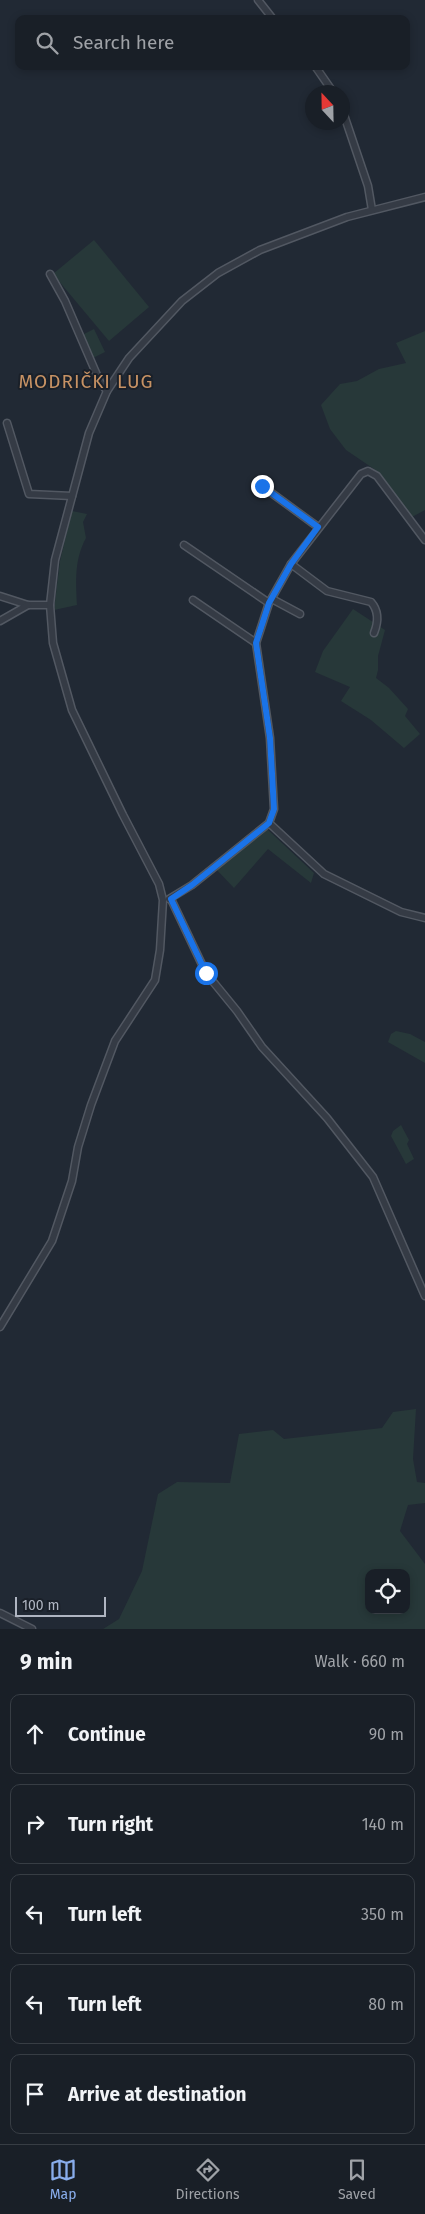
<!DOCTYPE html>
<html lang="en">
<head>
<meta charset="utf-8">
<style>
	body { margin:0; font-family:"Fira Sans",sans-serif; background:#262c33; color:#f1f3f6 }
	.controls { position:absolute; right:15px; bottom:15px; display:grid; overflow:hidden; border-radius:10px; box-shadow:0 2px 8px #0003 }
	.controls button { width:45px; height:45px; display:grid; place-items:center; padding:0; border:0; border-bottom:1px solid #373d44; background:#191f27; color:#f1f3f6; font:25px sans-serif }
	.compass { position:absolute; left:305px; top:85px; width:45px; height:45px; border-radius:50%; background:#191f27; box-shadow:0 2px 8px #0003; rotate:338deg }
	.scale { position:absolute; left:15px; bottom:12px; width:91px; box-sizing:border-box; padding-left:5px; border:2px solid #afb5c1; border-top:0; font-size:14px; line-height:18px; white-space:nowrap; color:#afb5c1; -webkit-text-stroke:4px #1a2029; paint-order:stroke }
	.stop { position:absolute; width:15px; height:15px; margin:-11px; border:4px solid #1a73e8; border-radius:50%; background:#fff }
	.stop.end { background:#1a73e8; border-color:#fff; box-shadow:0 1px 5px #0008 }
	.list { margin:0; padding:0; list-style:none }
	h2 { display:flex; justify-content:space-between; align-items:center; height:65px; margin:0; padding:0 20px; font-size:21px }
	h2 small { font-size:16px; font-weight:400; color:#9fa2a7 }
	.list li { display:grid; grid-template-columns:32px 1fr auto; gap:15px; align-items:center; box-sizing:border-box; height:80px; margin:0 10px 10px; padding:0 10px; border:1px solid #373d44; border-radius:10px }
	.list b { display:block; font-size:19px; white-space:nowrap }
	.list em { font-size:16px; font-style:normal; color:#9fa2a7 }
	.icon { flex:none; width:28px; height:28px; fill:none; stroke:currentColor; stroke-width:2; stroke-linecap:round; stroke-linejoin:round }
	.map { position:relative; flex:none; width:425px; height:1629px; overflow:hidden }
	.search { position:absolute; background:#191f27; box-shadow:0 2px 8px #0003; left:15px; right:15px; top:15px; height:55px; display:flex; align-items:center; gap:12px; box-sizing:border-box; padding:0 18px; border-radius:10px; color:#9fa2a7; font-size:19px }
	.sheet { height:515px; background:#191f27 }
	nav { display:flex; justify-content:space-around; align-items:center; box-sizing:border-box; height:70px; border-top:1px solid #373d44; background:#191f27; font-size:14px; color:#9fa2a7 }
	nav a { display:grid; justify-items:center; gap:2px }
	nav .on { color:#89adec }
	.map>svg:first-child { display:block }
	.green { fill:#273839; fill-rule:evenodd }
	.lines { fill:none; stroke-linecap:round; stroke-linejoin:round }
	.minor-casing { stroke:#525862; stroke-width:9 }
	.minor { stroke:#353b45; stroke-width:6 }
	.route { stroke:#1a73e8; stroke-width:6 }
	.labels { text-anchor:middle; stroke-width:4; stroke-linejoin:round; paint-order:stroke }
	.quarter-label { font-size:19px; letter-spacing:1px; fill:#c79264; stroke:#1a2029 }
</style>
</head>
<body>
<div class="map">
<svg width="425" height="1629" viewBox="0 0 425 1629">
	<rect width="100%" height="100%" fill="#212934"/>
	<g class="green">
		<polygon points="94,240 149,307 109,341 53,274"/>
		<polygon points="94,329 105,352 93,358 82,335"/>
		<polygon points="425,331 425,510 412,517 380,473 346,450 330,429 321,405 340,384 357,381 379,369 406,363 396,343"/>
		<path d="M72,511l15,3 -4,8 3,16c-12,22 -10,43 -9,67l-23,5 6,-49z"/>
		<polygon points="353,609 385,630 378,656 378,670 376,678 389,688 408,709 405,716 420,734 404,748 371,720 341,701 350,687 315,672 323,651"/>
		<polygon points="267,829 314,873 311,883 268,849 234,888 214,867"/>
		<polygon points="396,1031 410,1034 425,1042 425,1063 388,1042 391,1034"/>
		<polygon points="401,1125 409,1140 407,1144 414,1159 406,1164 391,1136 393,1131"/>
		<path d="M416,1409l-3,50 4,23 8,1v20l-17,2 -8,26 25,33v65h-322l16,-10 23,-48 16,-77 19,-12 53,1 9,-49 34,-4 11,9 98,-11 11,-16zM369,1573h37v37h-37z"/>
	</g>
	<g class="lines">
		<defs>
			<g id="minor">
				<polyline points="258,0 273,19"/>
				<polyline points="315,66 333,92"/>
				<polyline points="342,109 368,186 372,210"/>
				<polyline points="50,274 65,301 100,382 107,391"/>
				<polyline points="7,423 29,494 72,496"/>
				<polyline points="262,486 318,527"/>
				<polyline points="425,540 377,476 368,471 361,474 291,564 269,603 256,643 270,738 274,809 269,823 324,874 401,912 425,918"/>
				<polyline points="184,545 269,603"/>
				<path d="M291,564l36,27 44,11c8,9 7,21 3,31"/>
				<polyline points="0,596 28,605 50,605"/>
				<polyline points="272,599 300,614"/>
				<polyline points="193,600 256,643"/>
				<polyline points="0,621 28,605"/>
				<polyline points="169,899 192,885 269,823"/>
				<polyline points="171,899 206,973 237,1011 262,1047 327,1118 373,1177 425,1296"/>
				<polyline points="0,1327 52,1241 72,1181 78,1147 91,1105 115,1041 155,980 160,950 163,900 159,884 123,815 72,710 53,643 50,605 55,560 89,433 107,391 129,358 182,301 218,273 260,250 347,217 425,197"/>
				<polyline points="0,1613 32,1629"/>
			</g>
		</defs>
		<use href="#minor" class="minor-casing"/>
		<use href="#minor" class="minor"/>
	</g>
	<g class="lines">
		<polyline class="route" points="206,973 171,899 192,885 269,823 274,809 270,738 256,643 269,603 291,564 318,527 262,486"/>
	</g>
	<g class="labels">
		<g class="quarter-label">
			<text x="86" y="388">MODRIČKI LUG</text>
		</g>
	</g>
</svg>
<div class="controls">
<button><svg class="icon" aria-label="locate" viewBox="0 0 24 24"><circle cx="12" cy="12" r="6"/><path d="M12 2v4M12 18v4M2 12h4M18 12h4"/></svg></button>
</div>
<svg class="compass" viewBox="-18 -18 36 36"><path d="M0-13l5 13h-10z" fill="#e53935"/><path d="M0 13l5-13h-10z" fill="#9fa2a7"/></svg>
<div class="scale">100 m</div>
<div class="stop" style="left:206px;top:973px"></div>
<div class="stop end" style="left:262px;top:486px"></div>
<div class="search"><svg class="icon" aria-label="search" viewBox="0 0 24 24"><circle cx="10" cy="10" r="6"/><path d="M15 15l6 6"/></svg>Search here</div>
</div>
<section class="sheet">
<h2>9 min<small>Walk · 660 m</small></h2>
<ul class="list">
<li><svg class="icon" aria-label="ahead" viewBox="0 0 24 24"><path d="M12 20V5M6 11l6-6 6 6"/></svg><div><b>Continue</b></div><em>90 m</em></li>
<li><svg class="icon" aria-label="right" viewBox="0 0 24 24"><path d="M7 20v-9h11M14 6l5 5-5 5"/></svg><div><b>Turn right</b></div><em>140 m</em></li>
<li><svg class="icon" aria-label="left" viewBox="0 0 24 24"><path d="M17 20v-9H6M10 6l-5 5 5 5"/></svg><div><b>Turn left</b></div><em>350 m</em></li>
<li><svg class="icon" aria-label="left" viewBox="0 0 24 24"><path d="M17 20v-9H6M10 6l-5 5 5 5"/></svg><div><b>Turn left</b></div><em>80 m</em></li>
<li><svg class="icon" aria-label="arrive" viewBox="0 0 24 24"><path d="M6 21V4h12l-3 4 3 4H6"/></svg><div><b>Arrive at destination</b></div></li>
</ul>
</section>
<nav>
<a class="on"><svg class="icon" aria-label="map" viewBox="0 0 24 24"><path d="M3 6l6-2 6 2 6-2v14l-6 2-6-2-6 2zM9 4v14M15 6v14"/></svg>Map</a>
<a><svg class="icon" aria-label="directions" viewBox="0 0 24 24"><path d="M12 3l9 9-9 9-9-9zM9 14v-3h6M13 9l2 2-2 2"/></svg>Directions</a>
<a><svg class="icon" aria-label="saved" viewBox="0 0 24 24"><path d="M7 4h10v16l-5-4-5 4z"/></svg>Saved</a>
</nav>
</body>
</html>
